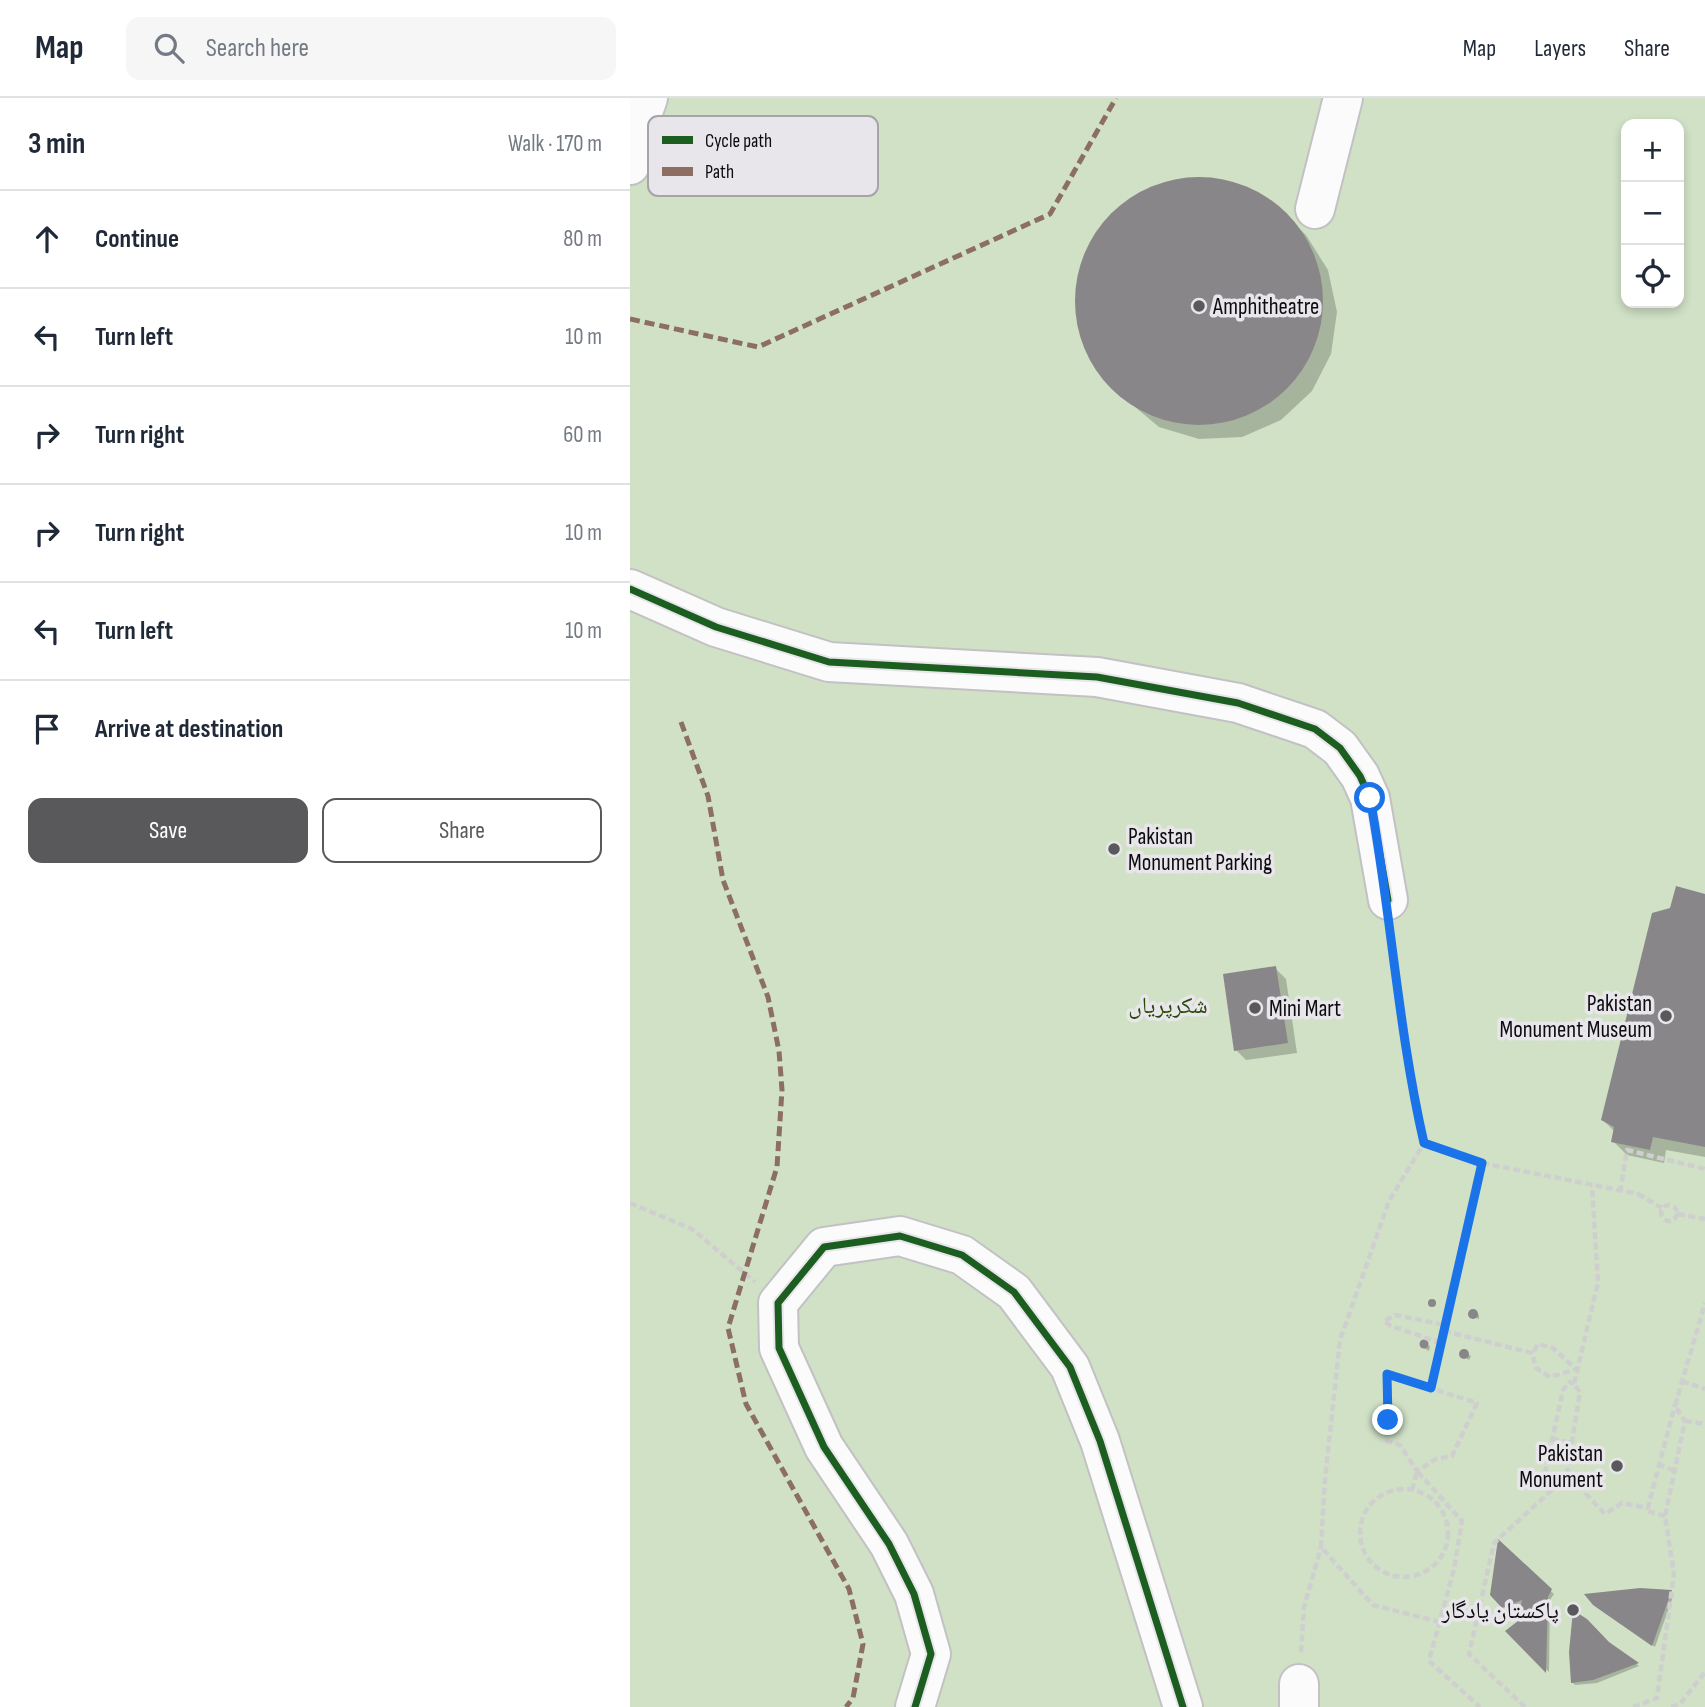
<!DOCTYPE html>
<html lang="en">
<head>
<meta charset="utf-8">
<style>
	body { margin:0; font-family:"Sofia Sans Condensed","Noto Naskh Arabic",sans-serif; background:#f6f6f7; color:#1f2937 }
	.controls { position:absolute; right:21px; top:21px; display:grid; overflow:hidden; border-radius:14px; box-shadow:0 4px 10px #0003 }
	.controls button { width:63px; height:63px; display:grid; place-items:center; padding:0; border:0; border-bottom:2px solid #e0e1e3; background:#fff; color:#1f2937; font:35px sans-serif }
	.stop { position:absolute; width:21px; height:21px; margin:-16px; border:5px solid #1a73e8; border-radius:50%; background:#fff }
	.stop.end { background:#1a73e8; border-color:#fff; box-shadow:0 2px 7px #0008 }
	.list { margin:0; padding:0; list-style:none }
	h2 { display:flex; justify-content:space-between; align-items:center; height:91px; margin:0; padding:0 28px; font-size:30px }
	h2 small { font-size:23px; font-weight:400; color:#747a83 }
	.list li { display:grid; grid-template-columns:46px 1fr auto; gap:21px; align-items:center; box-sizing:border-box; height:98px; padding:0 28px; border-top:2px solid #e0e1e3 }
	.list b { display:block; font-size:26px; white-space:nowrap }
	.list em { font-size:23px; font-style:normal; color:#747a83 }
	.actions { display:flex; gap:14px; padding:21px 28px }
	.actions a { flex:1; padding:16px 0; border:2px solid #59585a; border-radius:14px; text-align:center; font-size:24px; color:#59585a }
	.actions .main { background:#59585a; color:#fff }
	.icon { flex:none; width:38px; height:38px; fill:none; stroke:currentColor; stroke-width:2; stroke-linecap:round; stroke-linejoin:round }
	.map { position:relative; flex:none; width:1075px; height:1609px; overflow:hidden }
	header { display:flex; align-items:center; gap:42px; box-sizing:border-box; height:98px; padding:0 35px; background:#fff; border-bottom:2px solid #e0e1e3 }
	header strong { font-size:33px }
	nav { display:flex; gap:38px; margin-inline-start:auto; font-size:24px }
	.search { width:490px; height:63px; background:#f6f6f7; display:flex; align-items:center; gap:18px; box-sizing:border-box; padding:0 24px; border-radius:14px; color:#747a83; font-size:26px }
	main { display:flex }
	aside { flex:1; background:#fff }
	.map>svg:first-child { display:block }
	.green { fill:#d0e1c6; fill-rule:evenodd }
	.shadow { fill:#0003 }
	.building { fill:#888689 }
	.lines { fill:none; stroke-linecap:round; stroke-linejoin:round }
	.minor-casing { stroke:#c2c1c3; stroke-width:42 }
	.path { stroke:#cfcfd0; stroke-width:4.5; stroke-dasharray:7 3.5; stroke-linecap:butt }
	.minor { stroke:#fcfbfc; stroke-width:38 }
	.quiet { stroke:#8d6e63; stroke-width:5; stroke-dasharray:10 5; stroke-linecap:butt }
	.cycleway-casing { stroke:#e8e5eb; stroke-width:11 }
	.cycleway { stroke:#1b5e20; stroke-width:7 }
	.route { stroke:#1a73e8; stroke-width:9 }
	.poi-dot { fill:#59585a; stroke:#e8e5eb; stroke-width:2.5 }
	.labels { text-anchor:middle; stroke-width:7; stroke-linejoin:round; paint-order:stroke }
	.poi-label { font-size:23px; fill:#0c0b0d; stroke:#e8e5eb; text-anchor:start }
	.park-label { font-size:23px; fill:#264905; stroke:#e8e5eb }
	.key { fill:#e8e5eb; stroke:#a6a4a8; stroke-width:2 }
	.key-label { font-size:19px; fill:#0c0b0d }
</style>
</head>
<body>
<header>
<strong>Map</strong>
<div class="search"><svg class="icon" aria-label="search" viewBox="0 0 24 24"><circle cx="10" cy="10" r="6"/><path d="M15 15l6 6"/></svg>Search here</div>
<nav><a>Map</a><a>Layers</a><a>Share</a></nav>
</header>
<main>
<aside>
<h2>3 min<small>Walk · 170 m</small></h2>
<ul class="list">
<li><svg class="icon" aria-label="ahead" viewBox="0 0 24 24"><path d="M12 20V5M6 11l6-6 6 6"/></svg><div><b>Continue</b></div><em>80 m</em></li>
<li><svg class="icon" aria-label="left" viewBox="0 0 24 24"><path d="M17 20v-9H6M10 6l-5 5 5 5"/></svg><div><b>Turn left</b></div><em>10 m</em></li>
<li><svg class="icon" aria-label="right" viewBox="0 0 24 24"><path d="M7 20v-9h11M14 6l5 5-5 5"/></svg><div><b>Turn right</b></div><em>60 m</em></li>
<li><svg class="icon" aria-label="right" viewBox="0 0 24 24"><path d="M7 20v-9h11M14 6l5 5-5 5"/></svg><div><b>Turn right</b></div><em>10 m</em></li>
<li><svg class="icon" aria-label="left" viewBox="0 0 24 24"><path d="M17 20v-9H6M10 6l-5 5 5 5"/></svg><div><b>Turn left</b></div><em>10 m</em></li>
<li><svg class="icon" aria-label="arrive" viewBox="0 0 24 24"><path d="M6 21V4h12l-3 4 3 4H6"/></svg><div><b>Arrive at destination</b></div></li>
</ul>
<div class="actions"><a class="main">Save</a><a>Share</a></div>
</aside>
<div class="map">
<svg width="1075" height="1609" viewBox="0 0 1075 1609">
	<rect width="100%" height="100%" fill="#e8e6ea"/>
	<path class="green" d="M0,0h1075v1609h-1075zM996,26h53v179h-53z"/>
	<g class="shadow">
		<polygon points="557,81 596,83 633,98 661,123 676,137 698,172 707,214 701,256 682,293 651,322 612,339 569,341 529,329 480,288 458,256 447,218 449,179 462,142 487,112 520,91"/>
		<polygon points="1075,798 1075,1059 1036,1052 1034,1065 997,1057 983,1043 985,1034 973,1022"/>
		<polygon points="645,870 656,881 667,955 616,962 606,952"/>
		<polygon points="846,1214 849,1217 849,1221 842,1219 841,1215"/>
		<polygon points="793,1245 800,1248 799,1253 792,1249"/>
		<polygon points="834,1254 841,1258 839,1262 831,1257"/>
		<polygon points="869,1445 924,1496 920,1502 919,1574 878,1533 890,1524 894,1506 877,1512 862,1497"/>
		<polygon points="1010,1491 1044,1496 1025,1549 968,1510"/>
		<polygon points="979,1546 1009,1568 967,1585 945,1587 942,1584"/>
	</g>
	<g class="building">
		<circle cx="569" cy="203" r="124"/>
		<polygon points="1046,788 1075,796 1075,1049 1023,1039 1020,1052 981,1044 984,1029 971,1022 1022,815 1040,810"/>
		<polygon points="646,868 658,945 604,953 593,876"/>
		<circle cx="802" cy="1205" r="4"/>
		<circle cx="843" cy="1216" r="5"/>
		<circle cx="794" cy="1246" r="4.5"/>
		<circle cx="834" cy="1256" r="5"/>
		<polygon points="868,1441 922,1491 918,1499 916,1575 875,1533 888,1523 892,1502 872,1510 860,1497"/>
		<polygon points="1010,1490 1042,1492 1022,1548 963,1507 954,1496"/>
		<polygon points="943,1512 957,1521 979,1544 1009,1565 963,1582 941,1585 939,1554"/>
	</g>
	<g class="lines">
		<defs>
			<g id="minor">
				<polyline points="0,67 9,25 18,0"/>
				<polyline points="685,111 713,0"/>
				<polyline points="0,491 86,529 199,564 467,579 608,605 685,631 710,650 730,678 740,700 758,802"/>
				<polyline points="285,1609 301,1556 284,1496 259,1446 194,1349 149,1250 148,1205 194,1149 270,1138 332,1157 384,1194 440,1269 470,1343 553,1609"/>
				<polyline points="669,1609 669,1586"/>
			</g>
		</defs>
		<use href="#minor" class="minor-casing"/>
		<g class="path">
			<polyline points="761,832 782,992 794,1045"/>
			<polyline points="990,1094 997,1052 1075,1071"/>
			<polyline points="1008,1096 1032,1110"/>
			<polyline points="0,1105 62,1131 125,1184"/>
			<circle cx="1039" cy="1115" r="8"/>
			<polyline points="1048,1116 1075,1121"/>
			<polyline points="814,1233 902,1255 906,1270 920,1279 947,1271"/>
			<polyline points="811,1245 761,1228 754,1223 765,1217 815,1227"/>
			<polyline points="904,1253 908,1246 923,1250 946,1271"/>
			<polygon points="757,1276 847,1305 822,1358 806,1361 787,1373 770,1347 757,1343"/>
			<polyline points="1052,1283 1075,1291"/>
			<polyline points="801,1290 852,1065 1009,1096"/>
			<polyline points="1055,1323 1075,1326"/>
			<polyline points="922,1341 942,1345"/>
			<polyline points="1028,1366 1045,1373"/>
			<polyline points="936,1383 958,1386 956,1396 975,1416 992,1405 1018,1410"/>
			<polyline points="923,1391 913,1384 933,1292 939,1284 944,1286"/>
			<circle cx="774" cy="1435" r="44"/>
			<polyline points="782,1392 787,1373 832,1423 824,1471 799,1563 850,1609"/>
			<polyline points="1035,1418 1017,1413 1045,1307"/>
			<polyline points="810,1524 743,1507 691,1449 695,1381 710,1242 759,1103 794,1045 852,1065"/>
			<polyline points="671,1554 674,1509 691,1449"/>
			<polyline points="895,1609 839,1556 864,1445 923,1391 935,1387 950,1294 944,1286 968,1184 962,1088"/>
			<polyline points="1003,1609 1027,1600 1044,1476 1035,1418 1055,1323 1045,1308 1075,1205"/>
			<polyline points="1041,1609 1050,1606 1075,1574"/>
		</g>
		<use href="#minor" class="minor"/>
		<g class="quiet">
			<polyline points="0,221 128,249 420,116 486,0"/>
			<polyline points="51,624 78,698 93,782 138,899 149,953 152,992 147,1069 98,1230 116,1306 219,1491 233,1546 223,1600 216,1609"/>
		</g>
		<defs>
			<g id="cycleway">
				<polyline points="0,491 86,529 199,564 467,579 608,605 685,631 710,650 730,678 740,700 758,802"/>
				<polyline points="285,1609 301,1556 284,1496 259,1446 194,1349 149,1250 148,1205 194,1149 270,1138 332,1157 384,1194 440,1269 470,1343 553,1609"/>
			</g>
		</defs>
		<use href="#cycleway" class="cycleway-casing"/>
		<use href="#cycleway" class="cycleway"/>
	</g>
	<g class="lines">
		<path class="route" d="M740,700c21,114 28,232 54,345l58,20 -51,225 -44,-14 1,46"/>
	</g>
	<g class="poi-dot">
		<circle cx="569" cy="208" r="7"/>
		<circle cx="484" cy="751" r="7"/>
		<circle cx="625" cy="910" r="7"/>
		<circle cx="1036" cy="918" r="7"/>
		<circle cx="987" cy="1368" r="7"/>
		<circle cx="943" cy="1512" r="7"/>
	</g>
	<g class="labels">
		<g class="poi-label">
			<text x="583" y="216">Amphitheatre</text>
			<text x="498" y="746">Pakistan<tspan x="498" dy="26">Monument Parking</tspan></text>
			<text x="1022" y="913" text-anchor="end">Pakistan<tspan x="1022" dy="26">Monument Museum</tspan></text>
			<text x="639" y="918">Mini Mart</text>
			<text x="973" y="1363" text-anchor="end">Pakistan<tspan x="973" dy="26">Monument</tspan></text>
			<text x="929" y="1520" text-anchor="end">پاکستان یادگار</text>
		</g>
		<g class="park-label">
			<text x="538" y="915">شکرپریاں</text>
		</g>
	</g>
	<rect x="18" y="18" width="230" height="80" rx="10" class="key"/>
	<rect x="32" y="38" width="31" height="8" fill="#1b5e20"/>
	<rect x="32" y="69" width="31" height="9" fill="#8d6e63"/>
	<g class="key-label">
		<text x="75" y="49">Cycle path</text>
		<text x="75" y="80">Path</text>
	</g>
</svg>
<div class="controls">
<button>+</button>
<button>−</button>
<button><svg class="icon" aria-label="locate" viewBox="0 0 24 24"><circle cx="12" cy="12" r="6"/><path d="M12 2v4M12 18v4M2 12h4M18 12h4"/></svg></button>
</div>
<div class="stop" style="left:740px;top:700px"></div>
<div class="stop end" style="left:758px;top:1322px"></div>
</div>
</main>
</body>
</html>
